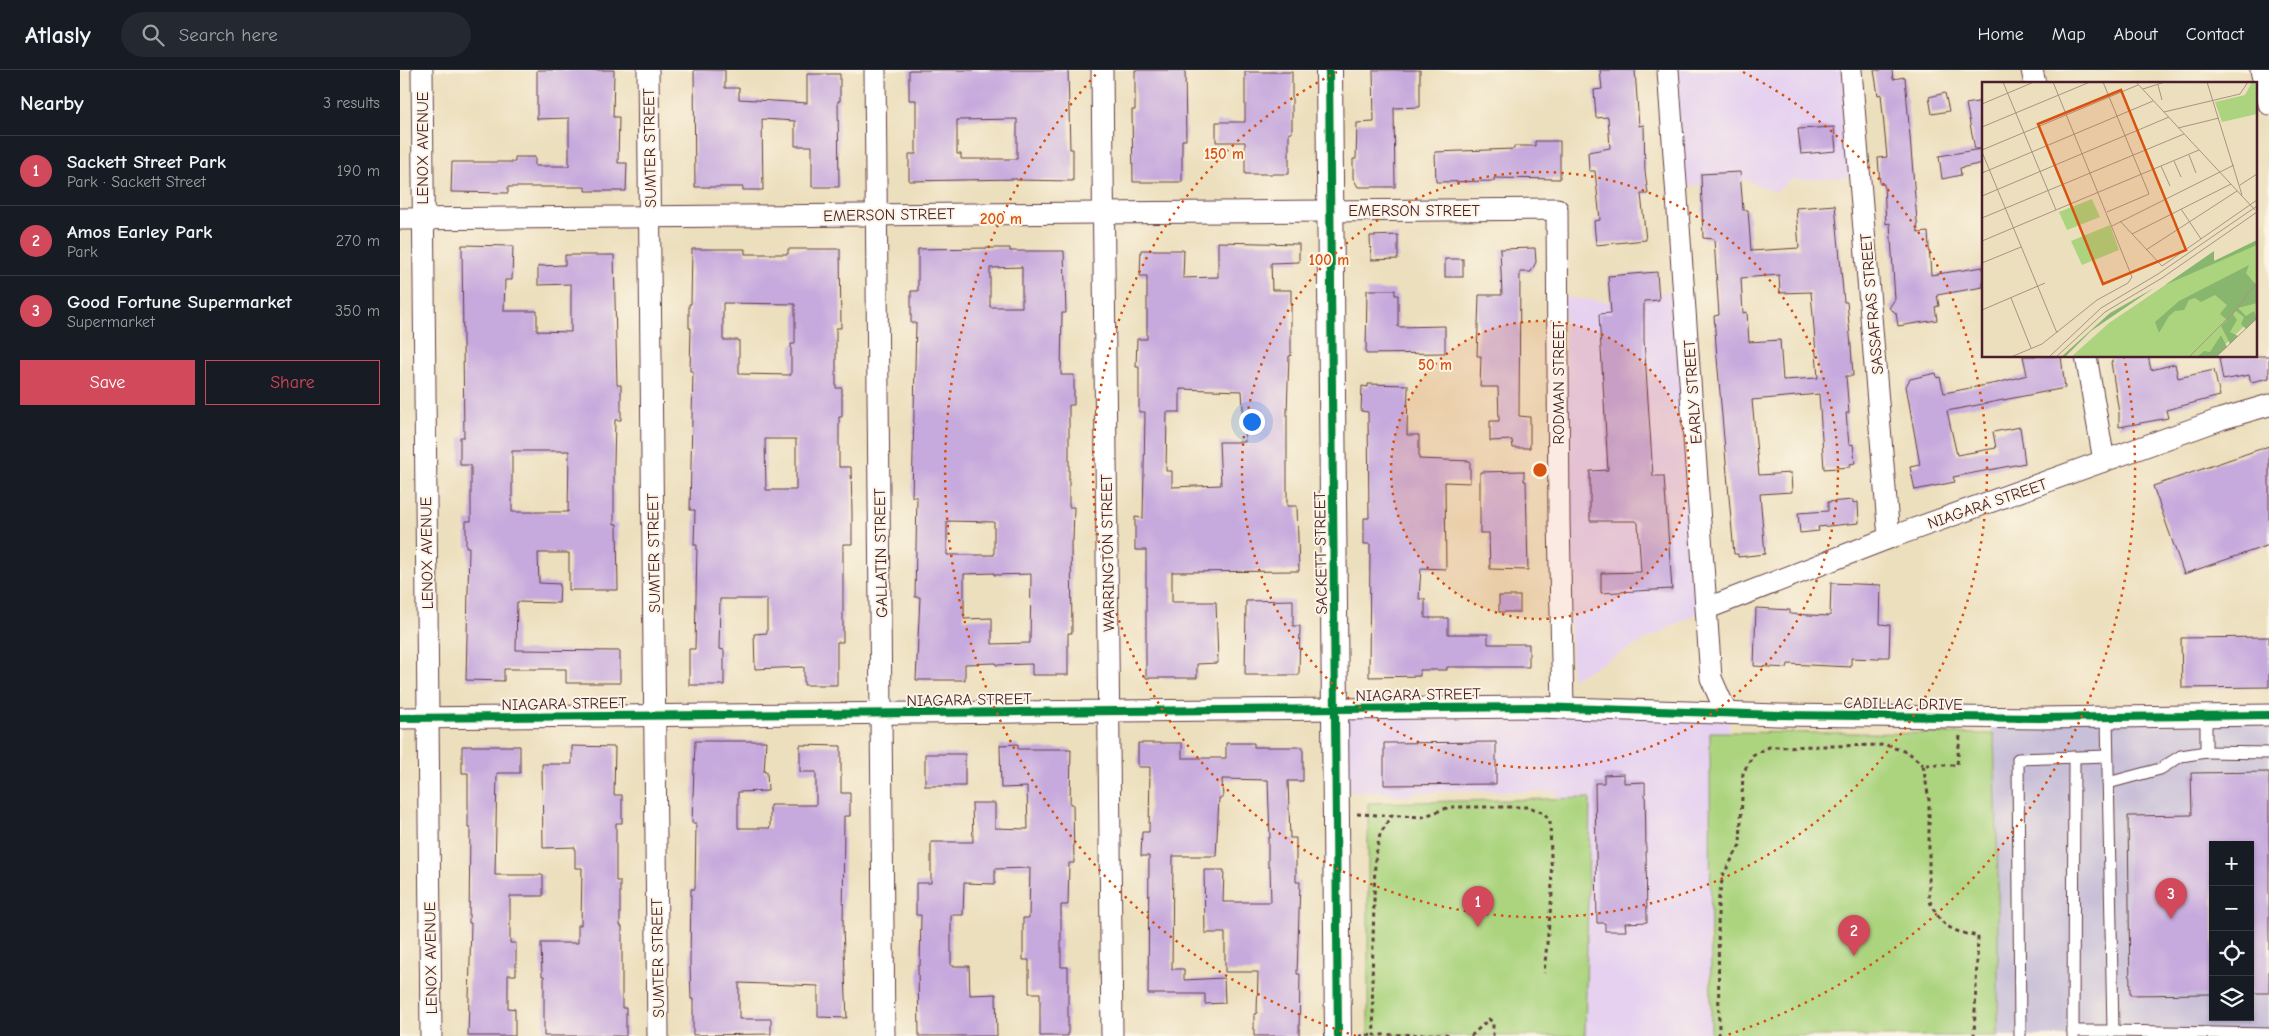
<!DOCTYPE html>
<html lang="en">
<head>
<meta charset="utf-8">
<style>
	body { margin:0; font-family:"Comic Neue",sans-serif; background:#242831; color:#f1f3f6 }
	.controls { position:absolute; right:15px; bottom:15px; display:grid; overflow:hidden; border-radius:0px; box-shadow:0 1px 4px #0004 }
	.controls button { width:45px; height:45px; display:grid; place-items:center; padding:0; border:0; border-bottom:1px solid #363941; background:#171b24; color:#f1f3f6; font:25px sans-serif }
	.you { position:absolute; left:851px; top:351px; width:18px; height:18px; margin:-12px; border:4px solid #fff; border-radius:50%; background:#1a73e8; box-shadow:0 0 0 8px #1a73e833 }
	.badge { display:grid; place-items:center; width:32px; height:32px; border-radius:50%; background:#d1495b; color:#fff; font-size:16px; font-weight:700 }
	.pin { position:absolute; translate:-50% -41px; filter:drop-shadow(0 1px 2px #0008) }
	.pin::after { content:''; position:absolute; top:26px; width:18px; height:15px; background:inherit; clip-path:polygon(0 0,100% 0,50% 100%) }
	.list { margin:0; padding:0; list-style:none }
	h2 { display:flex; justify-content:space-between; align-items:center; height:65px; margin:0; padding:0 20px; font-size:21px }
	h2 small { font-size:16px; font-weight:400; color:#9ea1a6 }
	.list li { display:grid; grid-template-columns:32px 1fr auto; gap:15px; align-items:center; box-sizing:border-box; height:70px; padding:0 20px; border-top:1px solid #363941 }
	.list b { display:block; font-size:19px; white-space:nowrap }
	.list p { margin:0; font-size:16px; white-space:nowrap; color:#9ea1a6 }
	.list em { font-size:16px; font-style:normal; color:#9ea1a6 }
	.actions { display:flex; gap:10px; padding:15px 20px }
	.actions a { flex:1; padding:11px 0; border:1px solid #d1495b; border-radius:0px; text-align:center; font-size:18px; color:#d1495b }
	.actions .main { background:#d1495b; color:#fff }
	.icon { flex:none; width:28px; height:28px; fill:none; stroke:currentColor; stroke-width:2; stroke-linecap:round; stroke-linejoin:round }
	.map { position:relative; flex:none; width:1869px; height:966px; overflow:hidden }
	header { display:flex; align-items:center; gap:30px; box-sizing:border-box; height:70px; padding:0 25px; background:#171b24; border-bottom:1px solid #363941 }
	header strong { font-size:24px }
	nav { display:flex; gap:28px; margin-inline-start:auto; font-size:18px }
	.search { width:350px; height:45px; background:#242831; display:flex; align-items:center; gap:12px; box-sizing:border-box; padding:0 18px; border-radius:28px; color:#9ea1a6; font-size:19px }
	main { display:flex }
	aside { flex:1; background:#171b24 }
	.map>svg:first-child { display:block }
	.built { fill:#e6d2f0 }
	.industrial { fill:#c8bfd8; fill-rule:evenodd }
	.green { fill:#acd47f; stroke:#7b7a55 }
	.building { fill:#c6a9dd; fill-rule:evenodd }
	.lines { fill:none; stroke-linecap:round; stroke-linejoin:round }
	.service-casing { stroke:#623c41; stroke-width:13 }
	.minor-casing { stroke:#623c41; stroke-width:23 }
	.tertiary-casing { stroke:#623c41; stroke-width:28 }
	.path { stroke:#623c41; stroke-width:3; stroke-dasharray:4 4; stroke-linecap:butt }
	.service { stroke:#fff; stroke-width:11 }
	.minor { stroke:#fff; stroke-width:21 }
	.tertiary { stroke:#fff; stroke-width:26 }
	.cycleway-casing { stroke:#fcf5e5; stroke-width:11 }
	.cycleway { stroke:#00873e; stroke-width:8 }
	.ring { fill:none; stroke:#d8530f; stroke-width:2.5; stroke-dasharray:2.5 5 }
	.labels { text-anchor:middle; stroke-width:4; stroke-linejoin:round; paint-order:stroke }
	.street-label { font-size:16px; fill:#4a1f2b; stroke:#fcf5e5 }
	.inset-road { fill:none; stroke:#ab9283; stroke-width:1 }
	.view { fill:#d8530f; fill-opacity:0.15; stroke:#d8530f; stroke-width:2.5 }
	.inset-edge { fill:none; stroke:#4a1f2b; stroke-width:2.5 }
	.centre { fill:#d8530f; stroke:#fcf5e5; stroke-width:2.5 }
	.ring-label { font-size:15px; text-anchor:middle; font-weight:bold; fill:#d8530f; stroke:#fcf5e5; stroke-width:4; stroke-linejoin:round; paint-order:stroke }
</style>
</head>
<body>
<header>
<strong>Atlasly</strong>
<div class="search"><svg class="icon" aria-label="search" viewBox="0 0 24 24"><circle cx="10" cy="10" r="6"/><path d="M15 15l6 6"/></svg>Search here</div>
<nav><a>Home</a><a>Map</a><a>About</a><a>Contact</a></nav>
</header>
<main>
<aside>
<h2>Nearby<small>3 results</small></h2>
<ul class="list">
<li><span class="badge">1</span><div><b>Sackett Street Park</b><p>Park · Sackett Street</p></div><em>190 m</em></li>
<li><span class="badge">2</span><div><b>Amos Earley Park</b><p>Park</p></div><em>270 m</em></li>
<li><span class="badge">3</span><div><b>Good Fortune Supermarket</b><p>Supermarket</p></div><em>350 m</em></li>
</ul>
<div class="actions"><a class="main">Save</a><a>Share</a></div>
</aside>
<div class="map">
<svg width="1869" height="966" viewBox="0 0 1869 966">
	<rect width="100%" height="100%" fill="#fcf5e5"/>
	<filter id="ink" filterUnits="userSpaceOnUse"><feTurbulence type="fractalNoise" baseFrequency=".02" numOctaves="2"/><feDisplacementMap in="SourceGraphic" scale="10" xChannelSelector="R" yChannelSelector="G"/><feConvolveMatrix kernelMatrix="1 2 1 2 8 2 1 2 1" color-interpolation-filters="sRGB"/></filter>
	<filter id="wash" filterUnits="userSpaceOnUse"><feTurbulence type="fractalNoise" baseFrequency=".0096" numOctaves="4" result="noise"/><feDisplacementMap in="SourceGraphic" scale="20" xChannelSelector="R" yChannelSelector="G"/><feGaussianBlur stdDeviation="1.12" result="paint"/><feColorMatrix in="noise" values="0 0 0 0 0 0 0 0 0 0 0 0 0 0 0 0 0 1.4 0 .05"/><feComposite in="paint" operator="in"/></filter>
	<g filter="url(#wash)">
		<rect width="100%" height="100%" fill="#ecdfbd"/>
		<g class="built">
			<polygon points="1267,0 1455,0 1459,107 1391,110 1375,122 1348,110 1278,117"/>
			<polygon points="1282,219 1299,542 1172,609 1164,227 1210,232"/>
			<polygon points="945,638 1330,641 1325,770 1311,846 1308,874 1314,892 1309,909 1310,942 1316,959 1314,966 1152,966 1157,722 1052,720 1028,723 1020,722 1004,727 980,722 943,721"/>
		</g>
		<path class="industrial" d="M1869,642v324h-284l3,-23 4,-296zM1813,775h37v172h-37z"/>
		<g class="green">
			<polygon points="1310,662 1594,664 1598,806 1598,966 1311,966"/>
			<polygon points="1190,728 1185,966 968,966 968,733"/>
		</g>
		<g id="blocks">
			<g class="building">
				<polygon points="137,0 214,0 213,47 219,47 218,93 227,93 226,121 185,121 185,117 108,117 108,123 51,122 52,92 115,92 115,87 135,87 135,96 169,96 169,48 137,49"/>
				<polygon points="294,0 325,0 325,18 339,18 339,29 407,33 407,4 440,4 440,31 438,31 439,117 412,117 412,76 395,76 395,51 362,49 363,120 343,120 343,117 295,117"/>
				<path d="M509,0h159l2,79h3v32l-56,-1v-1l-108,2v-27h7v-54h-7zM617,49v40h-56v-5h-4v-34z"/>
				<polygon points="735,0 785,0 786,70 782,70 782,112 733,112 732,40 735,40"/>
				<polygon points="973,0 1020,0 1020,37 994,38 995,117 958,117 953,108 953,89 956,89 957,53 974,52"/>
				<polygon points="1200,0 1235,0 1239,56 1244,55 1245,101 1248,124 1241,124 1246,170 1196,175 1194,151 1200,150 1195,101 1189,101 1188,82 1210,78 1208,47 1196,48 1194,20 1202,19"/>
				<polygon points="1474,0 1492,0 1493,9 1505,7 1518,163 1528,162 1531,205 1583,197 1583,217 1537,225 1539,236 1535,237 1537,250 1498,256 1496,243 1489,238 1495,229 1490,153 1486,154 1484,114 1480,114 1478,88 1487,87 1481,24 1478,25"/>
				<polygon points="845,2 892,2 892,63 889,63 889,104 845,104 845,72 816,72 816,52 845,52"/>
				<polygon points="1545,23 1549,41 1532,44 1529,27"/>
				<polygon points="1583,31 1583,93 1560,98 1561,105 1542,109 1539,86 1581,79 1575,79 1566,34"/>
				<polygon points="1434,57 1436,81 1401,84 1398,59"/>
				<polygon points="1135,71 1160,71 1160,109 1094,108 1094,111 1036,112 1035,82 1114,79 1114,76 1135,76"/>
				<path d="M1340,102l3,38h5l3,41 48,-3 -3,-40 39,-3 9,97h3l4,44 2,30h-7l3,37h-3l3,32 4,-1 2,19 -5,1v3l-26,2 -5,-75 -67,6 7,75 32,-2 1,19 -32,2 5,60 -27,3v-3h-4l-17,-196 -3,-42 5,-1 -5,-76 -11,-1 -2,-64zM1379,205l1,18 31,-1 7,86 -35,2 -3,-40 -31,2 -2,-30 -4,1 -2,-35z"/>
				<polygon points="998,165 998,189 971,190 970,166"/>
				<path d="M818,172l81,2v18l-28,1 1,27h19v66h-2l-2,56v94h10l2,65 -127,1v30h44l2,61 -21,1v14h-51v-128h-11v-33l8,1 1,-47 1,-59h-6v-45h-3l1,-28h10v-63h-7l1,-26h43l-1,28 35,-1zM780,319l62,2 3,51h-26l2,43 -49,2v-16h-6l1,-59h13z"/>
				<path d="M62,175l51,1 -1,34h-7l-1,31h33v20l34,1v-48l-33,1v-19l27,-1v-10h49l3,130h4v35h-6l-1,44v60h3l1,66h-49v-37h-31l1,30 21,1 -1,19 -42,-1 -1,48 104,1v32h-54v-14h-62v12l-38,-1 3,-133h-3v-26h5v-56h-11v-28h4zM112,381h57l-1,61h-56z"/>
				<path d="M590,178h20v3h54l2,62h-4l-1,62h13v30h-5v102h5l-1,34h-2l1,92h-4v42h-36v-11l-36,1v-2l-31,1v16h-49l4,-83h-5l2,-100h-5l4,-174h-5v-32h7v-42zM622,197v40h-32v-39zM547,451l47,1v33h-47zM594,503v2l37,-1 -1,69 -38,1v-26l-28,1v-45z"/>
				<polygon points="1135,178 1136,192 1131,202 1120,202 1119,346 1130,347 1130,378 1113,378 1112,370 1090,371 1090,351 1099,351 1098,317 1080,317 1081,286 1077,286 1079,225 1102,225 1100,179"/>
				<path d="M292,179h53v5h43v-5h52l1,79h-5v60h6v29h-3v50h12l1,46v31h-9v98h-6v43h-33v-18l-49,2 -1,-35 13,-1v-34h-47l-1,50 5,1v35h-35v-36h6l2,-104h-3l1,-35h-5l3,-139h-3l1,-43h-2v-24h2zM323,233l72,1v40h-4v31l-52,-1v-34h-16zM365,369h31v51h-30z"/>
				<rect x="1045" y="189" width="18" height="18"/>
				<polygon points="1257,202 1259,230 1244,231 1244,270 1253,406 1264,406 1272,519 1201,523 1201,503 1241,502 1238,453 1236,451 1190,451 1190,401 1208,400 1199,244 1211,243 1208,206"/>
				<polygon points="967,220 995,220 995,225 998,225 998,257 1045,256 1045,283 966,284"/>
				<polygon points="1623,286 1661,286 1665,318 1547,341 1557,385 1596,378 1593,362 1620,357 1625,393 1553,407 1555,412 1515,420 1510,397 1520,395 1506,316 1510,309 1536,303 1537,308 1540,307 1544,323 1597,313 1627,305"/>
				<polygon points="1712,286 1748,286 1751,300 1775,294 1778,308 1814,300 1820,326 1766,340 1768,348 1719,357 1719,343 1711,292 1713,291"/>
				<polygon points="1829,286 1869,286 1869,308 1851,312 1849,305 1823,310 1819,288"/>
				<polygon points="968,314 1008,315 1007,365 1019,365 1019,389 1070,391 1070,413 1045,412 1046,499 1021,498 1019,529 1025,529 1025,548 1048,548 1048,564 1088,564 1088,574 1129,574 1129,597 1047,597 1047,600 1020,600 1020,606 969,607 970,474 964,474 964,448 969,448 968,342 961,341 962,316 968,317"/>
				<polygon points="1869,376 1869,475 1784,504 1753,416"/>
				<polygon points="1124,401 1124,411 1126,411 1128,500 1090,499 1089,463 1080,463 1080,402"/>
				<polygon points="1453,430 1453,433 1458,432 1459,453 1418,457 1419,461 1400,463 1398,443 1428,441 1428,432"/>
				<polygon points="1431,513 1481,515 1480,554 1490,555 1489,587 1479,587 1478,589 1451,588 1451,597 1388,594 1387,598 1354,596 1356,538 1390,540 1390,544 1430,546"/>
				<rect x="1099" y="526" width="21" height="16"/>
				<polygon points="893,530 893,556 900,556 899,605 845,605 846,531"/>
				<polygon points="1869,567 1869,617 1782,618 1781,568"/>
				<polygon points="295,671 366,671 364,702 367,702 368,721 338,722 338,758 370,758 370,735 416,735 416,702 400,702 400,675 441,676 441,723 450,723 450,746 444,746 443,858 447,948 418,947 418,916 339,913 339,949 371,949 371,964 293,965 293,929 291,929 290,892 291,819 295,819 296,753 292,753"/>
				<polygon points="1096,672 1096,714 984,715 984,673"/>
				<polygon points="738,673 782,673 782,688 826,688 826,673 854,673 854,677 903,677 903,711 888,711 890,768 896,768 896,812 900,812 897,904 900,904 899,966 854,966 854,944 857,944 858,902 825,902 825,863 805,863 804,800 824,800 823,832 871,832 870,797 868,797 868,768 870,768 868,710 822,709 823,728 819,728 816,786 773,786 772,899 784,899 784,910 824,908 825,933 805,934 805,924 748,924 749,786 741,786 742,762 749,762 750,697 738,697"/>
				<polygon points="618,674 618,679 671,679 670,734 673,734 674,793 669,793 668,835 661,835 661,897 668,897 668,966 640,966 640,923 629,923 629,890 623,890 623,848 629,848 630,798 595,799 595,814 564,813 563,845 551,845 551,896 569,896 570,925 596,924 597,966 519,966 518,896 520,896 521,845 516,845 516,813 531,813 531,772 573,772 572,733 595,733 595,758 628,759 627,717 601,718 600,675"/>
				<polygon points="62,676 120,676 120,703 97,703 95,805 143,805 143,826 110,826 110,873 116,873 116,905 108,905 108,938 115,939 115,966 68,966 71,853 69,853 70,758 68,758 68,703 62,703"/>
				<polygon points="172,676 215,677 214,725 222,725 222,753 216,753 216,811 220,811 220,856 222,856 222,938 226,938 226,966 144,966 144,906 142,906 141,873 178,873 178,855 181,855 182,798 175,798 175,777 143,778 142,694 172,694"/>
				<rect x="525" y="684" width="40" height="32"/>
				<polygon points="1869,702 1869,923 1850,923 1850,775 1813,775 1813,924 1730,925 1728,746 1792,745 1791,703"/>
				<polygon points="1224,704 1224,713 1245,712 1247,852 1225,853 1226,861 1205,861 1205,853 1197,853 1195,713 1204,713 1204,705"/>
			</g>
		</g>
	</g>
	<g filter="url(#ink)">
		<use href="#blocks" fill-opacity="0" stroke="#623c41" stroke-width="1"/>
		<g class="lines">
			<defs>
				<g id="service">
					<polyline points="1707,648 1713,961 1869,964"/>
					<polyline points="1806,682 1869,683"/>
					<polyline points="1708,713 1760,699 1781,686 1806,682 1806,646"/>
					<polyline points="1673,961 1674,687"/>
					<polyline points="1620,966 1618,689 1707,686"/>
					<polyline points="1673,966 1673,961 1713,961"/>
				</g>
				<g id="minor">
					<polyline points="22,0 31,966"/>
					<polyline points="248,0 258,966"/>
					<polyline points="475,0 484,966"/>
					<polyline points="702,0 712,966"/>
					<polyline points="1268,0 1311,608 1326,642"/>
					<polyline points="1451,0 1489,468"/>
					<polyline points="1632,0 1635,14"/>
					<polyline points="1861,0 1869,34"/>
					<polyline points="0,149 1157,139 1159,450 1163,638"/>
					<polyline points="1686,286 1704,391"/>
					<polyline points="1308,538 1489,468 1821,349 1869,335"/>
					<polyline points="0,648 1137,637 1378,645 1638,648 1869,645"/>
				</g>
				<polyline id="tertiary" points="929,0 938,966"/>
			</defs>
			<use href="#service" class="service-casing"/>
			<use href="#minor" class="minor-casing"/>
			<use href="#tertiary" class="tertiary-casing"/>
			<g class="path">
				<path d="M1560,666l-3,29h-34l6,35v99c11,27 22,33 49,37l-4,100"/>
				<polyline points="957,744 1022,747 1050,737 1129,737 1144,743 1150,751 1152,824 1144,903"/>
				<polyline points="993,744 980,764 975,790 972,914 974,965 1045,964 1053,966"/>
				<polyline points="959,966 974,965"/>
				<polyline points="1071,966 1089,949 1093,953 1093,966"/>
				<polyline points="1319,966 1318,833 1323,805 1340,775 1343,703 1353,685 1369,677 1486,675 1509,683 1523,695"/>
			</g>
			<use href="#service" class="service"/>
			<use href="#minor" class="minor"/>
			<use href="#tertiary" class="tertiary"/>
			<defs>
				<g id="cycleway">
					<polyline points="929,0 938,966"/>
					<polyline points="0,648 1137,637 1378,645 1638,648 1869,645"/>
				</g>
			</defs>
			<use href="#cycleway" class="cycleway-casing"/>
			<use href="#cycleway" class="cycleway"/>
		</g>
	</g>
	<circle cx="1140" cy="400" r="149" fill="#d8530f" fill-opacity=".12"/>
	<g class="ring">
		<circle cx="1140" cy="400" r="149"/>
		<circle cx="1140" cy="400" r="298"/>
		<path d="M1343 2A447 447 0 1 1 937 2"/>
		<path d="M956 966A595 595 0 0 1 698 2M1724 286A595 595 0 0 1 1324 966"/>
	</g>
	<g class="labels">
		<g class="street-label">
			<text transform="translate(22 78) rotate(-90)" y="6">LENOX AVENUE</text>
			<text transform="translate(249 78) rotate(-91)" y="6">SUMTER STREET</text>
			<text x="1014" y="146">EMERSON STREET</text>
			<text transform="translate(489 144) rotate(-1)" y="6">EMERSON STREET</text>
			<text transform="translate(1471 234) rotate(-95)" y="6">SASSAFRAS STREET</text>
			<text transform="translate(1158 313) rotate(-90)" y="6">RODMAN STREET</text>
			<text transform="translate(1292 322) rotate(-94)" y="6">EARLY STREET</text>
			<text transform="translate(1587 433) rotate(-19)" y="6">NIAGARA STREET</text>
			<text transform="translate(26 483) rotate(-91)" y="6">LENOX AVENUE</text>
			<text transform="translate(253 483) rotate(-91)" y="6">SUMTER STREET</text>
			<text transform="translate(480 483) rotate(-91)" y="6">GALLATIN STREET</text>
			<text transform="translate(707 483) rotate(-91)" y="6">WARRINGTON STREET</text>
			<text transform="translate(920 483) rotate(-91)" y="6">SACKETT STREET</text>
			<text transform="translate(1018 624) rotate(-1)" y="6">NIAGARA STREET</text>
			<text transform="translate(569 629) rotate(-1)" y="6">NIAGARA STREET</text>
			<text transform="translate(164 633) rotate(-1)" y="6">NIAGARA STREET</text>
			<text transform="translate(1503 633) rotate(1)" y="6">CADILLAC DRIVE</text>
			<text transform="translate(30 888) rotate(-91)" y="6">LENOX AVENUE</text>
			<text transform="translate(257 888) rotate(-91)" y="6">SUMTER STREET</text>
		</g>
	</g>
	<g transform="translate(1582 12)">
		<rect width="275" height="275" fill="#ecdfbd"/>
		<path d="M270,0h5v32l-35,8 -7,-20 30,-7zM110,117l8,18 -33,13 -8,-18zM128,143l9,25 -37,15 -11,-24zM275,163v69l-45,43h-141l38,-34 77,-52z" fill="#acd47f"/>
		<path d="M275,158v5l-92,40 49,-34v10zM267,183l-3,8 11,13v17l-19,5 8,8 8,-5 3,8 -11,10 -5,-5 3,-7 -8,-6 -3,3 4,6 -7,12 8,4 -8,8 -9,-18 6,-6 -7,-6 7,-9 -12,-10 -14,7 -6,-4 -6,2 -5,10 -9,1 -6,5 -10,17 -4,-11 24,-21zM172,206l-63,43 -26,26h-4l49,-44zM239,253l6,12 -11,10h-19l7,-6 6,1z" fill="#89b66e"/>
		<path class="inset-road" d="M21,0l53,128M121,0l46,112 -42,18M154,0l119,128M225,0l35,113M176,3l4,15M161,7l22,-7M0,22l52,-22M182,30l76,-18 8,-12M0,45l108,-45M196,46l41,-10M0,68l156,-65M0,70l75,181M207,73l7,18M192,79l7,16M179,84l9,20M0,91l171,-72M258,103l17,-11M0,114l187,-79M199,127l20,30M0,136l202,-84M138,139l42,45 95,-66M130,144l122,-61M150,152l99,-50M0,159l217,-91M164,168l91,-59M0,181l39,-16M29,216l20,50M0,228l63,-27M29,275l31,-13 55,-44 31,-17 4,-6 -79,-195M67,275l52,-49 57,-34 99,-68M74,275l49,-45 57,-34 95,-66M207,275l47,-47 21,-28M234,275l41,-39"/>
		<path class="view" d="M139,8l65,160 -83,34 -65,-160z"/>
		<rect width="275" height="275" class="inset-edge"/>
	</g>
	<circle cx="1140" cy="400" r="8" class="centre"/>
	<g class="ring-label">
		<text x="824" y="89">150 m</text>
		<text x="601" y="154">200 m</text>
		<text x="929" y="195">100 m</text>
		<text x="1035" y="300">50 m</text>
	</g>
</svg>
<div class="controls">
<button>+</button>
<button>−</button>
<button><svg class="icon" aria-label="locate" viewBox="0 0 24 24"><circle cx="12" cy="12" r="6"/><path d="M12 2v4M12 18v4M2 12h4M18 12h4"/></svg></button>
<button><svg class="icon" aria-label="layers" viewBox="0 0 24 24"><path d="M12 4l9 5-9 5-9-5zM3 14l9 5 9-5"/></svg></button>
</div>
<div class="you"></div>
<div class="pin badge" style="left:1078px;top:857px">1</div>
<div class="pin badge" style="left:1454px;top:886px">2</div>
<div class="pin badge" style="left:1771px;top:849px">3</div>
</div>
</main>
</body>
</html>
